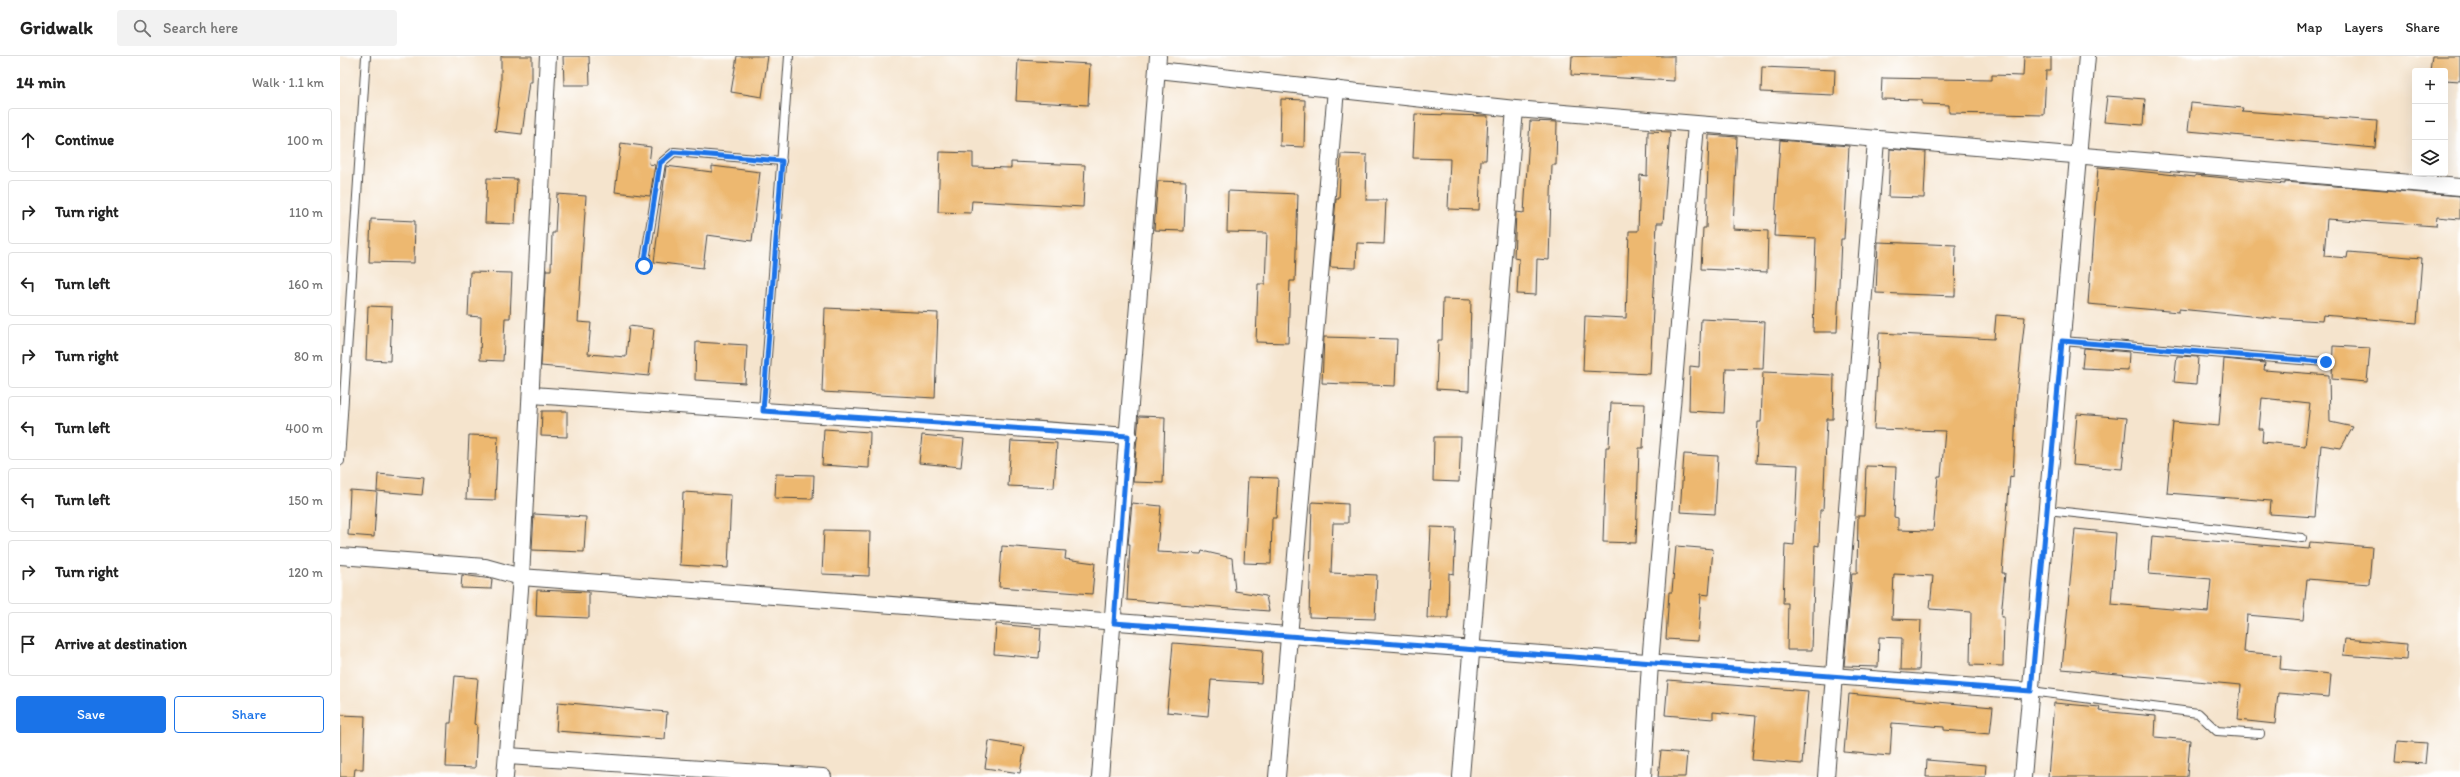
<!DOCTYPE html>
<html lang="en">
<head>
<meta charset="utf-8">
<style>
	body { margin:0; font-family:Itim,sans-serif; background:#f2f2f2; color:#222 }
	.controls { position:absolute; right:12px; top:12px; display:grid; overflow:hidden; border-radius:4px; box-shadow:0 4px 16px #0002 }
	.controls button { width:36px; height:36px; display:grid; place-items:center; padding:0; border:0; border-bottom:1px solid #e0e0e0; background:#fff; color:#222; font:20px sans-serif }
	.stop { position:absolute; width:12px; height:12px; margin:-9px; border:3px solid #1a73e8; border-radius:50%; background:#fff }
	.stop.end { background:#1a73e8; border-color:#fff; box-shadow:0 1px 4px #0008 }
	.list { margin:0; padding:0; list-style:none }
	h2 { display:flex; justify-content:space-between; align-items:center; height:52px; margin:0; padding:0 16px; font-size:17px }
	h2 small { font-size:13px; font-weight:400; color:#767676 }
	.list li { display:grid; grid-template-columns:26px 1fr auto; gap:12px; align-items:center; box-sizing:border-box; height:64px; margin:0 8px 8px; padding:0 8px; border:1px solid #e0e0e0; border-radius:4px }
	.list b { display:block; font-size:15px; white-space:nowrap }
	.list em { font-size:13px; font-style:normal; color:#767676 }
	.actions { display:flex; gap:8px; padding:12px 16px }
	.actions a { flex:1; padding:9px 0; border:1px solid #1a73e8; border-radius:4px; text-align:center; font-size:14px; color:#1a73e8 }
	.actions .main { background:#1a73e8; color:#fff }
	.icon { flex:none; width:22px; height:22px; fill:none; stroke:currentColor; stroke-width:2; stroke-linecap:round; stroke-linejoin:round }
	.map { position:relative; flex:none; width:2120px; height:721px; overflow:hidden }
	header { display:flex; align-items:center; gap:24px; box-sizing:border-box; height:56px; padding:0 20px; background:#fff; border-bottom:1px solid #e0e0e0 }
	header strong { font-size:19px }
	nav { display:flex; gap:22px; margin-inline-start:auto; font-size:14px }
	.search { width:280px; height:36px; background:#f2f2f2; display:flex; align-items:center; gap:10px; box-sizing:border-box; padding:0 14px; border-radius:4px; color:#767676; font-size:15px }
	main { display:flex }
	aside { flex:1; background:#fff }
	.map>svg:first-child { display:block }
	.building { fill:#edb870; fill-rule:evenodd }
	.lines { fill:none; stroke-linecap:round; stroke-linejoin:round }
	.lane-casing { stroke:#494743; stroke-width:10 }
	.street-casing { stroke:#494743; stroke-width:18 }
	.lane { stroke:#fff; stroke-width:8 }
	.street { stroke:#fff; stroke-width:16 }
	.route { stroke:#1a73e8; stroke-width:5 }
</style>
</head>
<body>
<header>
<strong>Gridwalk</strong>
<div class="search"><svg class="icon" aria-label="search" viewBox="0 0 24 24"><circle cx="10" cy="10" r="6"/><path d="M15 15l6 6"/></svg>Search here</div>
<nav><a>Map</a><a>Layers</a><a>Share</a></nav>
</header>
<main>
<aside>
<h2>14 min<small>Walk · 1.1 km</small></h2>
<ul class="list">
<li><svg class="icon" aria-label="ahead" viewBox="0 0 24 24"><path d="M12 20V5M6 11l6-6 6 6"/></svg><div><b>Continue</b></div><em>100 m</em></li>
<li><svg class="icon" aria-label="right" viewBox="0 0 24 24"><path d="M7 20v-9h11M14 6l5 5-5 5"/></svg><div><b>Turn right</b></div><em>110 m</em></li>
<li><svg class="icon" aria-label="left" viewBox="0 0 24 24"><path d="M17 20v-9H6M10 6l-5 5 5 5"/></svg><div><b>Turn left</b></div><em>160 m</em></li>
<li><svg class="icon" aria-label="right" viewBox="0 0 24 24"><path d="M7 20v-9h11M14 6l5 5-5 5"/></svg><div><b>Turn right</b></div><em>80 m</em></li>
<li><svg class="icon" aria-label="left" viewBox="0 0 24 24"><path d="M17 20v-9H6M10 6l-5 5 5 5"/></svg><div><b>Turn left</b></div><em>400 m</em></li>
<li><svg class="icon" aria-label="left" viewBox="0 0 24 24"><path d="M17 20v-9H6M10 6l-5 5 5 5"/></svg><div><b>Turn left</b></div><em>150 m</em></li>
<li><svg class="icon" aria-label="right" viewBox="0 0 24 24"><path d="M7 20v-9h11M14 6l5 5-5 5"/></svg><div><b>Turn right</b></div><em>120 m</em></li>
<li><svg class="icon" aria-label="arrive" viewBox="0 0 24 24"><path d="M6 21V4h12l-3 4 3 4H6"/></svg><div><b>Arrive at destination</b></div></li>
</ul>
<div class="actions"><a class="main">Save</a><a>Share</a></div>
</aside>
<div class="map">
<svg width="2120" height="721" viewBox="0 0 2120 721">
	<rect width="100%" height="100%" fill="#fff"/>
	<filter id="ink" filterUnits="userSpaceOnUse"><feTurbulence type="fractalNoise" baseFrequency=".025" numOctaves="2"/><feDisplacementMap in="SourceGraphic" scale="8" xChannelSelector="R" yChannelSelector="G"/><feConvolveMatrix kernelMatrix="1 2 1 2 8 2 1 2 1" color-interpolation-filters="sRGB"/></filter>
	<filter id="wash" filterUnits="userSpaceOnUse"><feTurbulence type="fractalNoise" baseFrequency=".012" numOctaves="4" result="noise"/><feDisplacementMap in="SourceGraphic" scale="16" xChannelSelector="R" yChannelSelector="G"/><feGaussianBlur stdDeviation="0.9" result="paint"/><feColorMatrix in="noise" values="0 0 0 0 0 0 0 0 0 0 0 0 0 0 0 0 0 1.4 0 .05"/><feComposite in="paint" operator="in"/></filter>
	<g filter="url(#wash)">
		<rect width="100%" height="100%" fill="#f5e4cd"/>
		<g id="blocks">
			<g class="building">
				<polygon points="161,0 192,0 192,26 189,26 182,78 155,75 161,29"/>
				<polygon points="223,0 249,0 250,29 224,29"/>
				<polygon points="397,0 428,0 422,41 391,36"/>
				<polygon points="1232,0 1334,0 1334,25 1231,19"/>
				<polygon points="1684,0 1711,0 1711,15 1706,15 1704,59 1609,57 1609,49 1582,48 1582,44 1541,43 1542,22 1652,24 1652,19 1683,20"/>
				<polygon points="2092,0 2120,0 2120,25 2105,24 2105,15 2090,15"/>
				<polygon points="678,4 750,8 748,49 676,45"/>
				<polygon points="1422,11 1495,14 1494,39 1421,36"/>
				<polygon points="1767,40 1805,43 1803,69 1764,66"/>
				<polygon points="941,43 965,44 964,91 940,90"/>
				<polygon points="1851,47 1903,52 1902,55 2037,65 2035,92 1848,75"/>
				<polygon points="1075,58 1148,60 1146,104 1141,104 1139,154 1108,153 1110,103 1073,102"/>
				<polygon points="1190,65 1217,66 1216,109 1212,109 1209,204 1197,203 1196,239 1177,238 1179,203 1174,202 1176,156 1184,157"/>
				<polygon points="1308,75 1330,76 1323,167 1317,167 1310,318 1243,315 1245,260 1286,262 1289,175 1298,175 1300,119 1307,120"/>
				<polygon points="1369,79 1397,81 1393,173 1428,175 1427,216 1361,213 1363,172 1366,172"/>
				<polygon points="1440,84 1509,90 1504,183 1501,183 1497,276 1473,276 1476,182 1434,180"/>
				<polygon points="281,87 311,91 309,108 315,109 310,140 275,136"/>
				<polygon points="1550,93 1586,96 1584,142 1548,141"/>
				<polygon points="600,96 633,97 633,111 671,112 671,106 745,109 743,151 632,145 631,157 598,156"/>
				<polygon points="1001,98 1027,99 1026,144 1046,144 1044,188 1017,187 1016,212 990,211 996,143 999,143"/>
				<polygon points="326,110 372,116 372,110 420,116 412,185 367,179 363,212 314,206"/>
				<polygon points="1758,111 1855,121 1855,119 1945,128 1945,126 2120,140 2120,163 2097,161 2096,170 1987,163 1984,200 2007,202 2008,196 2082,202 2077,267 1983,259 1982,265 1931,262 1839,253 1839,256 1748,248"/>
				<polygon points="147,122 177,123 175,168 145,167"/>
				<polygon points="818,125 846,126 844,175 814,174"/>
				<polygon points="888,135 958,138 955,225 950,225 948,287 916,286 918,228 925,228 927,177 887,176"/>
				<polygon points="217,138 246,140 238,266 251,267 248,298 286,301 289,270 314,273 309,320 201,310 206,214 211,214 212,177 215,177"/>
				<polygon points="31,163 75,165 74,207 29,206"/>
				<polygon points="1538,186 1616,189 1615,240 1536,237"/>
				<polygon points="130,216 172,217 170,262 165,262 163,305 140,304 141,261 128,260"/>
				<polygon points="1103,243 1131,244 1129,335 1096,333 1098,284 1102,284"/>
				<polygon points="28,250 52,251 50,305 26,304"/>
				<polygon points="485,252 598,257 595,342 482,336"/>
				<polygon points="1656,259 1685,261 1677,336 1673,421 1670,420 1662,517 1665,517 1661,561 1664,561 1663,610 1630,609 1631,556 1590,553 1593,520 1554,518 1552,563 1581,564 1579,614 1561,614 1562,582 1539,581 1538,611 1504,610 1512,517 1517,517 1518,460 1524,460 1526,410 1556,411 1554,461 1558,462 1558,474 1593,475 1598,420 1601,420 1605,375 1534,373 1539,277 1654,283"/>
				<polygon points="1361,263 1425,266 1423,313 1386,312 1384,357 1349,355 1350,310 1359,311"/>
				<polygon points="984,281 1057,283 1055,330 982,327"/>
				<polygon points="356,286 407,289 405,327 355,324"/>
				<polygon points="1993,290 2030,292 2027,326 1992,323"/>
				<polygon points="1744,292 1789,296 1788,314 1742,312"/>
				<polygon points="1837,300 1858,301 1856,328 1834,326"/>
				<path d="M1884,303l41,4 -1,7 65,5 1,47 23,5 -12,21 -20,-3 -6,72 -45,-3 1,-13 -104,-8 6,-71 46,4zM1922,342l48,5 -5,43 -43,-4 1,-13h-4z"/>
				<polygon points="1423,316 1494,319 1493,363 1487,363 1483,454 1480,454 1479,490 1475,489 1472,594 1447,594 1448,547 1443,547 1445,488 1454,489 1458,409 1416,407 1418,366 1421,366"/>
				<polygon points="1271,347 1305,348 1303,392 1299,392 1296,487 1263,486 1266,391 1269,391"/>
				<polygon points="202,355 227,355 227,381 201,380"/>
				<polygon points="1737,358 1787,362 1782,413 1733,409"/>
				<polygon points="799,360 825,361 823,427 793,426"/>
				<polygon points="484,373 530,376 529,412 482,409"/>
				<polygon points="129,379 158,380 155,444 126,443"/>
				<polygon points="582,379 624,383 621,411 579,407"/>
				<polygon points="1094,381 1121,381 1119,426 1093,425"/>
				<polygon points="671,385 717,387 714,432 668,430"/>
				<polygon points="1344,398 1378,400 1375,458 1340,456"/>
				<polygon points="38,418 84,422 82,439 37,435"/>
				<polygon points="436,418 474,419 473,443 435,442"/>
				<polygon points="908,421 938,422 936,462 932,462 931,508 904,507"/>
				<polygon points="10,434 37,436 34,481 8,479"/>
				<polygon points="343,436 391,439 388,512 340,509"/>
				<polygon points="972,446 1008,448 1008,467 993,467 991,517 1037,519 1035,563 969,561"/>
				<polygon points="792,447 821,450 817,496 861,498 862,495 892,502 895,535 926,540 929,555 787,544 790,488 788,488"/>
				<polygon points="194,458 246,461 244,496 192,494"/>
				<polygon points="1091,471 1116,472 1114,518 1109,517 1108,562 1087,562"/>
				<polygon points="1735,473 1776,477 1771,548 1868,556 1871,523 1809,518 1812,480 1969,493 1970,486 2032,491 2029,528 1967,523 1963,564 1907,559 1904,596 1941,599 1940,613 1991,618 1989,641 1938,637 1935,668 1898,664 1901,629 1722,613"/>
				<polygon points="484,474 530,475 529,520 482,518"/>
				<polygon points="662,490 726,495 725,503 755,507 752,538 659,531"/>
				<polygon points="1336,490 1373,493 1369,539 1361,538 1358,585 1326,583 1329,536 1332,536"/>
				<polygon points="122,519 152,523 151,533 121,532"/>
				<polygon points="197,534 249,536 249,562 196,560"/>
				<polygon points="656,568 701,572 699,602 654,598"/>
				<polygon points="2005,583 2067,588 2066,604 2003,599"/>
				<polygon points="833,587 923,594 921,627 871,624 868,660 827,656"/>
				<polygon points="115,620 138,622 134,668 137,669 135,712 106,711 108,667 111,667"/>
				<polygon points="1328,624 1468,635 1462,708 1412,704 1416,660 1373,656 1373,663 1325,659"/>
				<polygon points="1509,638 1653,651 1650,678 1604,674 1604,671 1552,667 1550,700 1504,696"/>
				<polygon points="218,646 327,656 325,683 216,675"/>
				<polygon points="1714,647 1760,651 1759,655 1816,660 1815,681 1850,684 1847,721 1708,721"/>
				<polygon points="0,659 25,660 23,713 15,713 14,721 0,721"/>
				<polygon points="649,685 685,691 680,717 645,712"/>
				<polygon points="2057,685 2087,687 2085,708 2055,706"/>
				<polygon points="1321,695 1347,697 1345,721 1318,721"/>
				<polygon points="1587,704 1646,709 1645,721 1586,721"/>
			</g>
		</g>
	</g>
	<g filter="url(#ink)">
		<use href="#blocks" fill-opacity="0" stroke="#494743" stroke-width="1"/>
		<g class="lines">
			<defs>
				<g id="lane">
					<polyline points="304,210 321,107 334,96 442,105"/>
					<polyline points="1722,285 1986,306"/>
					<polyline points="423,355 449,0"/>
					<polyline points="0,405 26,0"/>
					<polyline points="1707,454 1962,482"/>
					<polyline points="1691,635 1858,657 1877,675 1920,678"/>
				</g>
				<g id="street">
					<polyline points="818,14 1175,53 2120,131"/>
					<polyline points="192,339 789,380"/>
					<polyline points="0,500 145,511 181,521 1691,635"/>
					<polyline points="168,700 483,721"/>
					<polyline points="165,721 181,521 208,0"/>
					<polyline points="760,721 818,0"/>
					<polyline points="937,721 996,33"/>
					<polyline points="1121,721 1175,53"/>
					<polyline points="1303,721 1310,607 1356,69"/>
					<polyline points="1486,721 1536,84"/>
					<polyline points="1683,721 1747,0"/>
				</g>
			</defs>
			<use href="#lane" class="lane-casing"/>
			<use href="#street" class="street-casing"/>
			<use href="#lane" class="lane"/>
			<use href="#street" class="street"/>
		</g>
	</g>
	<g class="lines" filter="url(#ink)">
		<polyline class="route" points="304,210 320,107 334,96 442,105 423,355 788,380 774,567 1691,635 1722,285 1986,306"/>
	</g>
</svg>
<div class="controls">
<button>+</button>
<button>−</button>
<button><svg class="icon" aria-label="layers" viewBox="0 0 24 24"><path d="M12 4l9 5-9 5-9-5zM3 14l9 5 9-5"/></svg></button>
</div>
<div class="stop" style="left:304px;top:210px"></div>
<div class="stop end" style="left:1986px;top:306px"></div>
</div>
</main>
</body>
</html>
